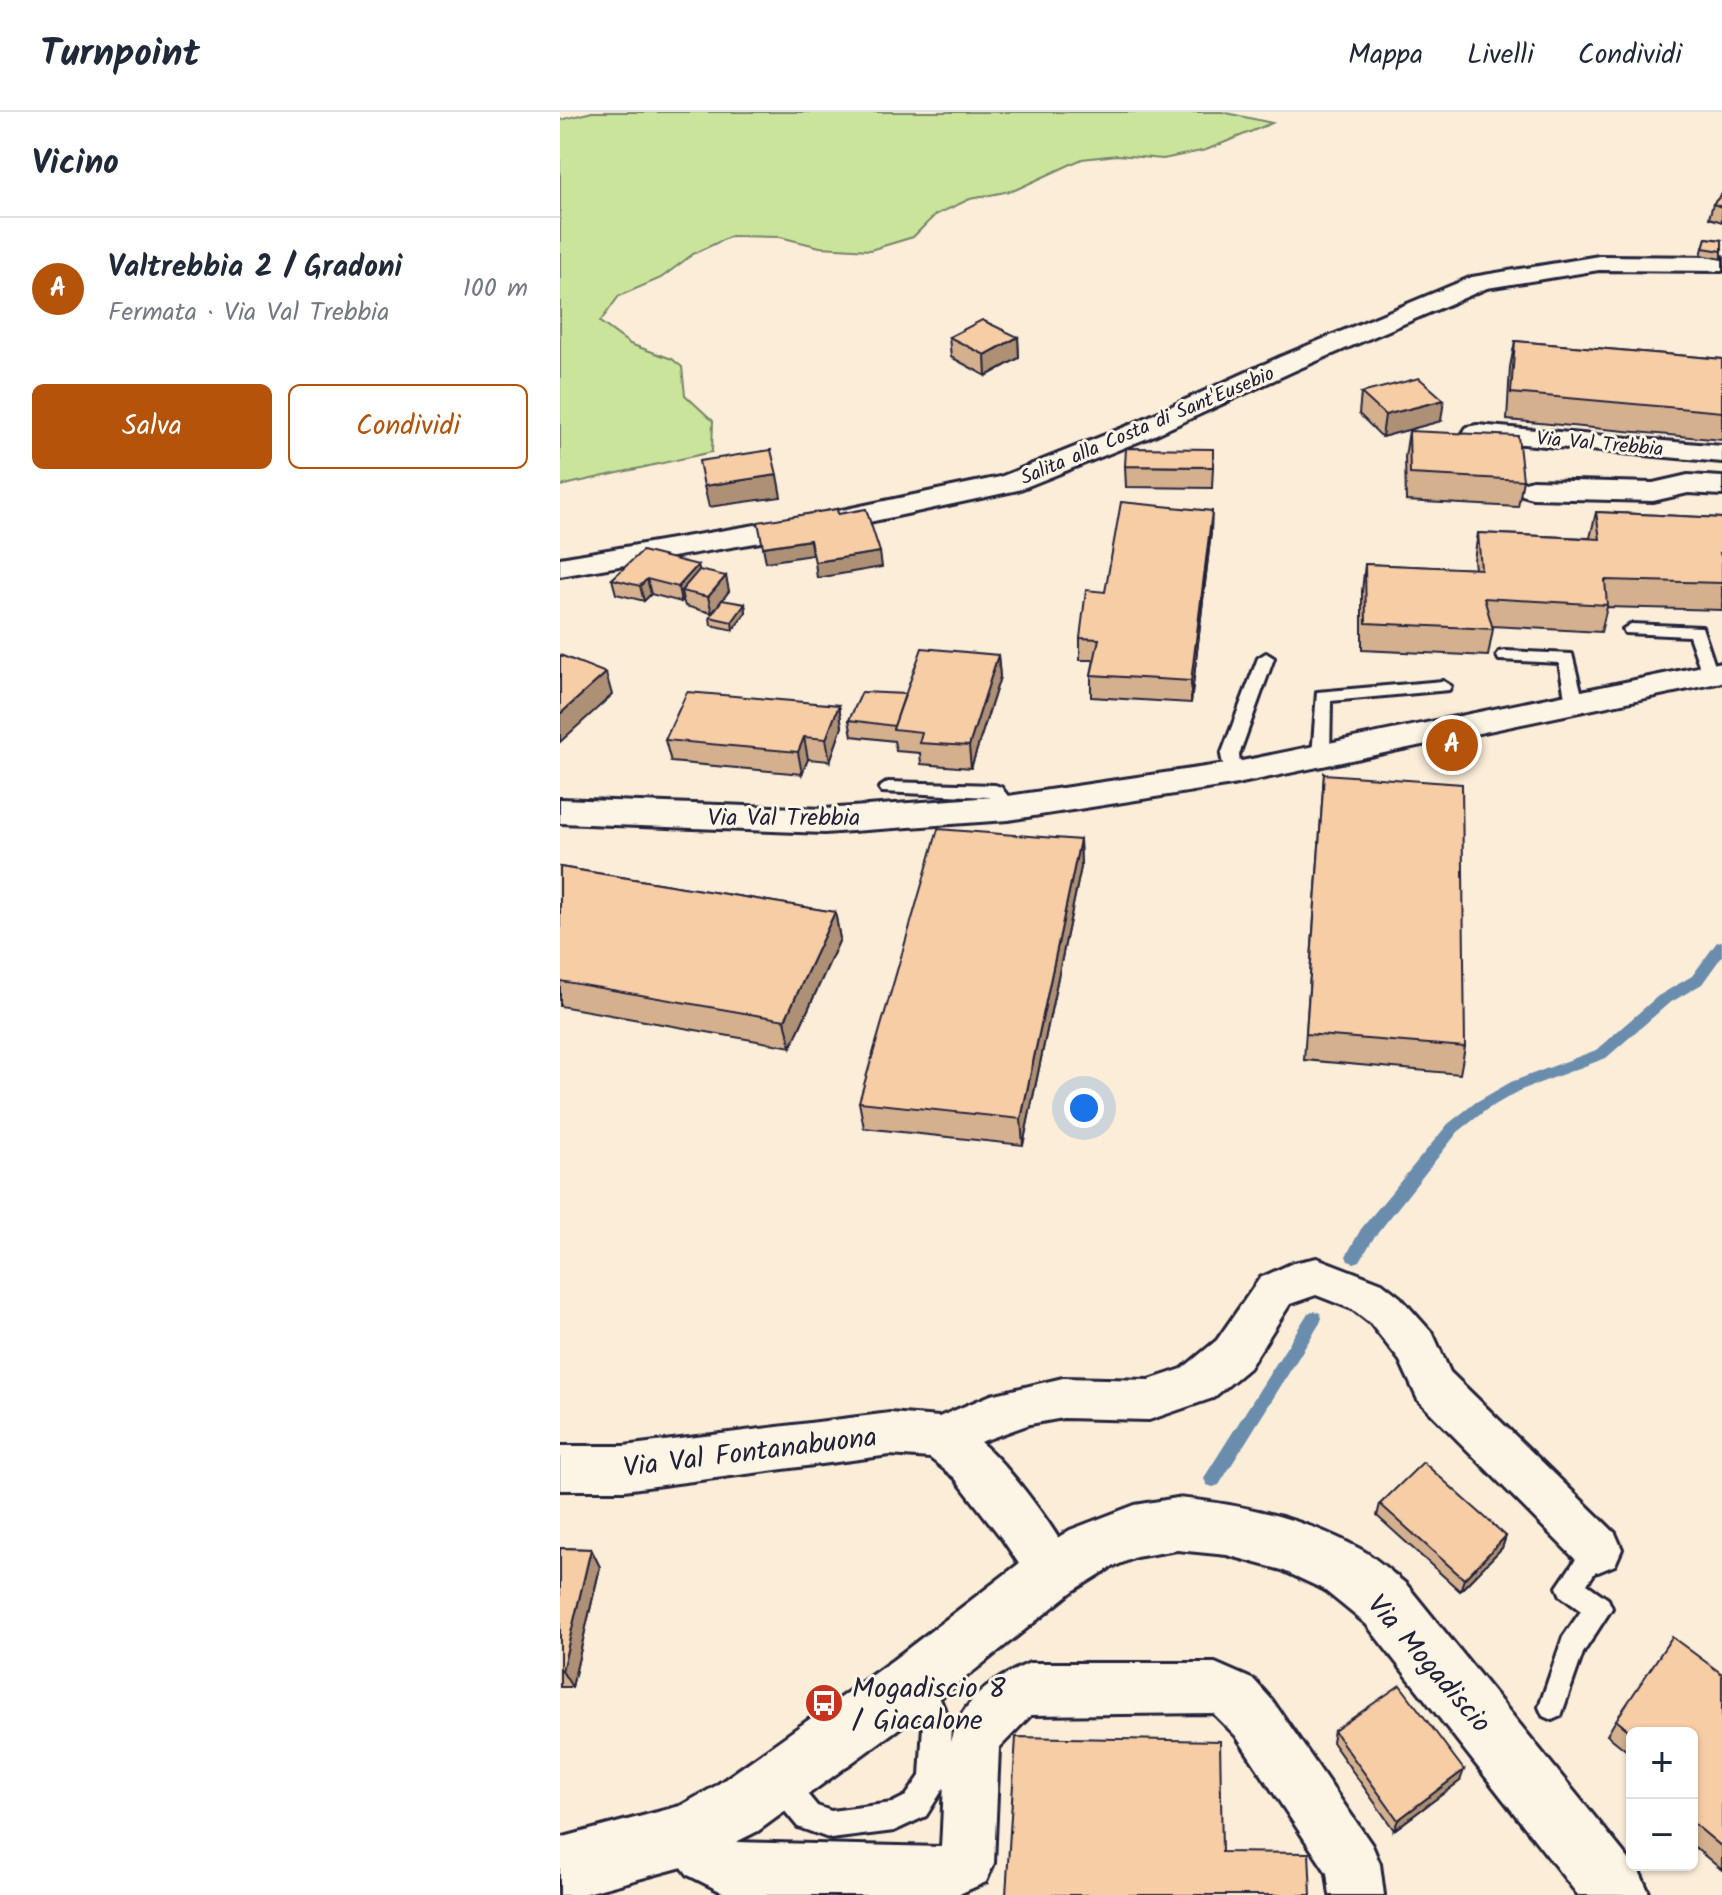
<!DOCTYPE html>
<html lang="it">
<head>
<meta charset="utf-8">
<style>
	body { margin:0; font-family:Kalam,sans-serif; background:#f2f2f3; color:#1f2937 }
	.controls { position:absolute; right:24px; bottom:24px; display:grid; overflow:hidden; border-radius:12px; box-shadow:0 2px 6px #0004 }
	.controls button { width:72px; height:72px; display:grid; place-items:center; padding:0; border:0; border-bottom:2px solid #e0e1e3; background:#fff; color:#1f2937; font:40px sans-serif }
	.you { position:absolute; left:524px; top:996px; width:28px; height:28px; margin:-20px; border:6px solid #fff; border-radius:50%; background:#1a73e8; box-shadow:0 0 0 12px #1a73e833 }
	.badge { display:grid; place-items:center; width:52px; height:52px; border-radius:50%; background:#b45309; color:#fff; font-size:26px; font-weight:700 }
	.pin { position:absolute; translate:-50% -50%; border:4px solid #fff; box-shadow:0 2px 8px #0006 }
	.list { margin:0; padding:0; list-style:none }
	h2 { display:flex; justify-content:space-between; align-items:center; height:104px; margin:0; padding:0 32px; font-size:34px }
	h2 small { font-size:26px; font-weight:400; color:#747a83 }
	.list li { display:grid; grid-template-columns:52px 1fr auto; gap:24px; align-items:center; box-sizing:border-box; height:144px; padding:0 32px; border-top:2px solid #e0e1e3 }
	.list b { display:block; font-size:30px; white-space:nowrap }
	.list p { margin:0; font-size:26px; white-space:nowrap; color:#747a83 }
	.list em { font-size:26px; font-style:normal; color:#747a83 }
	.actions { display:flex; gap:16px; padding:24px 32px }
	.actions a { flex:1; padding:18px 0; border:2px solid #b45309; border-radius:12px; text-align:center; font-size:28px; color:#b45309 }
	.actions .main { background:#b45309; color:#fff }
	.map { position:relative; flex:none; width:1162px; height:1783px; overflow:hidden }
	header { display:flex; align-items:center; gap:48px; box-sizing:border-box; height:112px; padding:0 40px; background:#fff; border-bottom:2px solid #e0e1e3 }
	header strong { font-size:38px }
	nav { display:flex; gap:44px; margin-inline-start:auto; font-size:28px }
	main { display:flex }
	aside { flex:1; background:#fff }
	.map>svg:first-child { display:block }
	.green { fill:#cae59b; stroke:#76846b; stroke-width:2 }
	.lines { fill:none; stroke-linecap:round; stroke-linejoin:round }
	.stream { fill:#6b8dae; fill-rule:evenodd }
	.service-casing { stroke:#22223b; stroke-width:6 }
	.minor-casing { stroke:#22223b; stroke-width:6 }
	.tertiary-casing { stroke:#22223b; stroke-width:6 }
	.service { fill:#fcf5e5; fill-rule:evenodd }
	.minor { fill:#fcf5e5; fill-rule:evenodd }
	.tertiary { fill:#fcf5e5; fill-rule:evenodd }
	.wall { fill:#d4b08f; stroke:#22223b; stroke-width:2 }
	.shaded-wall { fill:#ad9074; stroke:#22223b; stroke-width:2 }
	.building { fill:#f7cda6; stroke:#22223b; stroke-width:2 }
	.labels { text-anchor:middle; stroke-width:6; stroke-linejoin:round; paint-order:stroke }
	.far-street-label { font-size:20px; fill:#22223b; stroke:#fcf5e5 }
	.street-label { font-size:24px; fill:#22223b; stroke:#fcf5e5 }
	.near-street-label { font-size:28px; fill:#22223b; stroke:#fcf5e5 }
	.near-poi-label { font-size:28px; fill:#22223b; stroke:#fcf5e5; text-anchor:start }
</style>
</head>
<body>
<header>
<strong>Turnpoint</strong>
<nav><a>Mappa</a><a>Livelli</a><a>Condividi</a></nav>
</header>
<main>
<aside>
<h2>Vicino<small></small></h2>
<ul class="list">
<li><span class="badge">A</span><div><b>Valtrebbia 2 / Gradoni</b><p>Fermata · Via Val Trebbia</p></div><em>100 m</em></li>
</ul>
<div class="actions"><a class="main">Salva</a><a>Condividi</a></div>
</aside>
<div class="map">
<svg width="1162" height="1783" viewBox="0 0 1162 1783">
	<rect width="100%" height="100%" fill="#fbedd8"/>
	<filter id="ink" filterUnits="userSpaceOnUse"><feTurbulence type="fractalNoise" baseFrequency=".0125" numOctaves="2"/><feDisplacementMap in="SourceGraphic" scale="16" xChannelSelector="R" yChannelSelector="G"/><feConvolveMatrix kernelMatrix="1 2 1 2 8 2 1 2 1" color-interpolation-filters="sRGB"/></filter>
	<g filter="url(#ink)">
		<polygon class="green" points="32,0 662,0 712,11 646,38 603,47 557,43 522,47 455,78 410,87 375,103 353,125 310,138 260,135 220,125 171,124 133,142 101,166 59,184 40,210 70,232 112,247 122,255 125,283 153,309 152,340 0,374 0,8"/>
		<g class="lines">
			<g class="stream">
				<polygon points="1162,829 1162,844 1142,872 1108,892 1046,946 961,978 926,998 898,1020 813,1127 800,1149 794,1151 788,1149 786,1144 801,1117 888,1012 916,990 951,970 1036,938 1098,884 1132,864 1157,830"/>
				<polygon points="754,1199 760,1201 762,1206 760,1211 659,1373 653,1375 647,1373 644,1367 647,1361 748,1201"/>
			</g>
			<defs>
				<g id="service">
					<polygon points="1071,512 1142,515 1158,563 1156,567 1144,567 1129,524 1065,521 1063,517"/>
					<polygon points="945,539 1012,542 1024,591 1021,595 1015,597 1006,591 999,551 939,548 937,544 939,540"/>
					<polygon points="706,541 714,546 679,643 681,662 678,666 666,666 661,643 698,546"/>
					<polygon points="883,569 891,574 889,578 771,589 770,644 761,650 752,644 757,580"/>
					<polygon points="328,670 435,673 441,675 457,696 454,700 442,700 430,685 322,680 319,676"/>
					<polygon points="1038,1425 1047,1428 1051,1437 1027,1472 1048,1487 1052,1496 1023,1541 1001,1604 992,1608 983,1604 979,1595 1003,1525 1021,1499 1001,1484 997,1475 1029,1428"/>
					<polygon points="355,1558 364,1562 377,1580 391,1613 388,1669 366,1704 334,1719 271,1727 238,1715 209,1680 205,1670 209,1660 219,1656 229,1660 257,1694 271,1699 332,1691 346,1684 360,1664 363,1613 342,1571 346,1562"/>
				</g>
				<g id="minor">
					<polygon points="1039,144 1162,145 1162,159 1039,158 927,176 738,257 590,325 458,378 272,418 0,464 0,446 272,400 440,365 570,313 720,245 912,165"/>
					<polygon points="917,313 1162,334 1162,350 907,327 903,321 907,315"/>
					<polygon points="1128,363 1162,365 1162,383 1128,381 1093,389 972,386 962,383 958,377 962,371 972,368 1093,371"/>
					<polygon points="1162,550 1162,570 672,673 448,708 264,721 0,711 0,687 264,697 448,684 672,651"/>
					<path d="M757,1146l65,25 18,14 33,37 17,38 165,161 7,16 -7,16 -17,7 -17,-7 -163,-165 -18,-39 -30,-38 -18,-14 -36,-14 -26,9 -41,64 -36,30 -64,22 -86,-2 -33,6 -50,18c29,23 83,96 97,130l-7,17 -17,6 -17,-6 -33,-49 -48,-62 -25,-20 -40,-3 -266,35h-64v-44h64l266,-33 49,4 52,-22 72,-17 86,2 33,-11 35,-29 43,-62 33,-15z"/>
					<path d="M470,1551h185l39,17 18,20 100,145 8,19 4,31h-54l-3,-22 -91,-137 -23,-23 -182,2 -32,33 -5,115 -8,19 -29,13h-229l-40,-20 -17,-22 -8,-19 8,-19 19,-8 19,8 25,27 207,5c6,-89 -7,-144 89,-184z"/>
				</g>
				<path id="tertiary" d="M617,1386c64,6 128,20 185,52 15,9 30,23 44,34l234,289 10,22h-72l-212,-271 -43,-35 -41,-19 -55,-15 -50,-5 -41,7 -26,11 -37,23 -138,111 -177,129 -68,34 -111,30h-19v-57l120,-32 34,-19 179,-127 140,-107 37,-23 65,-25z"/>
			</defs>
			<use href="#service" class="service-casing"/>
			<use href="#minor" class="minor-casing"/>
			<use href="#tertiary" class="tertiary-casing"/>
			<use href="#service" class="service"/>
			<use href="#minor" class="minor"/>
			<use href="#tertiary" class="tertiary"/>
		</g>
		<g class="wall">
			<polygon points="1162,82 1162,110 1149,106 1153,92"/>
			<polygon points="1146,126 1162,128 1162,147 1141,143"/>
			<polygon points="389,225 458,225 459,246 426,264 391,245"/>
			<polygon points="955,229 1162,247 1162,328 947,308 950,255"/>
			<polygon points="801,281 881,309 822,325 799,302"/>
			<polygon points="849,319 963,368 958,395 846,389 845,345"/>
			<polygon points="565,354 653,355 652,376 566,375"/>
			<polygon points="1036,400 1162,406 1162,498 1047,495 1041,520 932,514 933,517 928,544 802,538 802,479 805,452 915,457 914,448 918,421 1030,426"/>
			<polygon points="651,420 631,591 531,585 531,563 534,548 520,548 520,526 545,480"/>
			<polygon points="138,453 139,458 169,479 152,501 125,494 123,488 121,490 91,482 84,489 56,482 52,467"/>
			<polygon points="185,492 186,500 173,518 151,513 150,505"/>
			<polygon points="438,543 440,565 411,656 361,652 360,641 336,639 334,629 292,624 289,608 345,582"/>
			<polygon points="279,593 282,615 270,649 248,647 242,662 111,650 105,628"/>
			<polygon points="764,662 905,935 900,962 744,948"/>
			<polygon points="520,728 521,755 463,1033 304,1016 299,990"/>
			<polygon points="0,755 275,800 280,827 231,935 0,894"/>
			<polygon points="820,1392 946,1424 942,1436 900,1479 817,1404"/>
			<polygon points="0,1436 31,1437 40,1455 12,1575 0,1575"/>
			<polygon points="1162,1562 1162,1758 1132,1733 1132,1621 1072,1621 1072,1643 1047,1623 1056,1608"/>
			<polygon points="774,1619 900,1669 834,1718 772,1630"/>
		</g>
		<g class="shaded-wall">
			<polygon points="458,225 459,246 426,264 425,243"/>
			<polygon points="884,288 881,309 822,325 825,303"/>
			<polygon points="217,363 221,385 149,395 144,374"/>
			<polygon points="652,399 651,420 631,591 631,569"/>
			<polygon points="250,428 252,443 206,450 203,435"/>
			<polygon points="320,440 322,455 257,466 255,450"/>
			<polygon points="138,453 141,468 121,479 123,488 121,490 118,475"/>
			<polygon points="166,464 169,479 152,501 148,485"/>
			<polygon points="87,467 91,482 84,489 80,474"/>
			<polygon points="185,492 186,500 173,518 172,510"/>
			<polygon points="438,543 440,565 411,656 409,634"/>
			<polygon points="46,561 52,583 0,630 0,602"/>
			<polygon points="279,593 282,615 270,649 266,627"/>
			<polygon points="244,625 248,647 242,662 238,640"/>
			<polygon points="520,728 521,755 463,1033 461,1007"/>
			<polygon points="275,800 280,827 231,935 225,908"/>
			<polygon points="946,1424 942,1436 900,1479 904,1467"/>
			<polygon points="31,1437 40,1455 12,1575 2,1559"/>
			<polygon points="904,1658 900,1669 834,1718 838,1708"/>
		</g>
		<g class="building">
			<polygon points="1162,82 1162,95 1153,92"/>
			<polygon points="1146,126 1162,128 1162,139 1143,136"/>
			<polygon points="422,208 458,225 425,243 389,225"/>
			<polygon points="955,229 1162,247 1162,300 951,281"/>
			<polygon points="859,266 884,288 825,303 801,281"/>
			<polygon points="849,319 958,324 963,368 850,362"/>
			<polygon points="566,336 653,337 653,355 565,354"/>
			<polygon points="211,338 217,363 144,374 139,349"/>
			<polygon points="561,390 652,399 631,569 531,563 539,527 520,526 526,478 545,480"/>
			<polygon points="277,397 278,402 306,397 320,440 255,450 250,428 203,435 198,410"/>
			<polygon points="1036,400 1162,406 1162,441 1160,441 1162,447 1162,471 1045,468 1047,493 924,486 933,517 806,511 805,452 921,457 918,421 1040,427"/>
			<polygon points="82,439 138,453 118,475 87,467 80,474 52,467"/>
			<polygon points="139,458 166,464 148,485 121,479"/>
			<polygon points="162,488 185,492 172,510 150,505"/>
			<polygon points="362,536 438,543 409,634 359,631 362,620 333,617"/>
			<polygon points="0,543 46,561 0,602"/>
			<polygon points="127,580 279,593 266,627 244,625 238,640 105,628"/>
			<polygon points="302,580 345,582 334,614 289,608"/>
			<polygon points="764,662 902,672 905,935 746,922"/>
			<polygon points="378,717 520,728 461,1007 299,990"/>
			<polygon points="0,755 275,800 225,908 0,869"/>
			<polygon points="863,1350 946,1424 904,1467 820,1392"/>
			<polygon points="0,1436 31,1437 2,1559 0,1559"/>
			<polygon points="1112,1525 1162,1562 1162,1735 1132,1710 1132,1621 1072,1621 1056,1608"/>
			<polygon points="840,1573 904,1658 838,1708 774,1619"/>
			<polygon points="456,1625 660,1629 662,1740 749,1741 751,1783 446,1783"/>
		</g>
	</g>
	<defs>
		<symbol id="bus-disc" viewBox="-11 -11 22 22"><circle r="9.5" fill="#c8321e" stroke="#fcf5e5"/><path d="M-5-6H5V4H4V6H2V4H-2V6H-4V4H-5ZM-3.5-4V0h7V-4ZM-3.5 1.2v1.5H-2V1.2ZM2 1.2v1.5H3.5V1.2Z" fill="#fff"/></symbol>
	</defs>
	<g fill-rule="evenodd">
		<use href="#bus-disc" x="242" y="1569" width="44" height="44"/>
	</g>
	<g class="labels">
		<g class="far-street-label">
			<text transform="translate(587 313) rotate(-23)" y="7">Salita alla Costa di Sant'Eusebio</text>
			<text transform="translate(1040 331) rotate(5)" y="7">Via Val Trebbia</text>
		</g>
		<g class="street-label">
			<text x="224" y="713">Via Val Trebbia</text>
		</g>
		<g class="near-street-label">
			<text transform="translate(190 1339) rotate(-7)" y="10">Via Val Fontanabuona</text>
			<text transform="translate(870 1551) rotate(49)" y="10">Via Mogadiscio</text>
		</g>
		<g class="near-poi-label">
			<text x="292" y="1585">Mogadiscio 8<tspan x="292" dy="32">/ Giacalone</tspan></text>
		</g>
	</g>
</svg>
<div class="controls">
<button>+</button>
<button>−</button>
</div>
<div class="you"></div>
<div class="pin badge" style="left:892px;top:633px">A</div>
</div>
</main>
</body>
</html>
